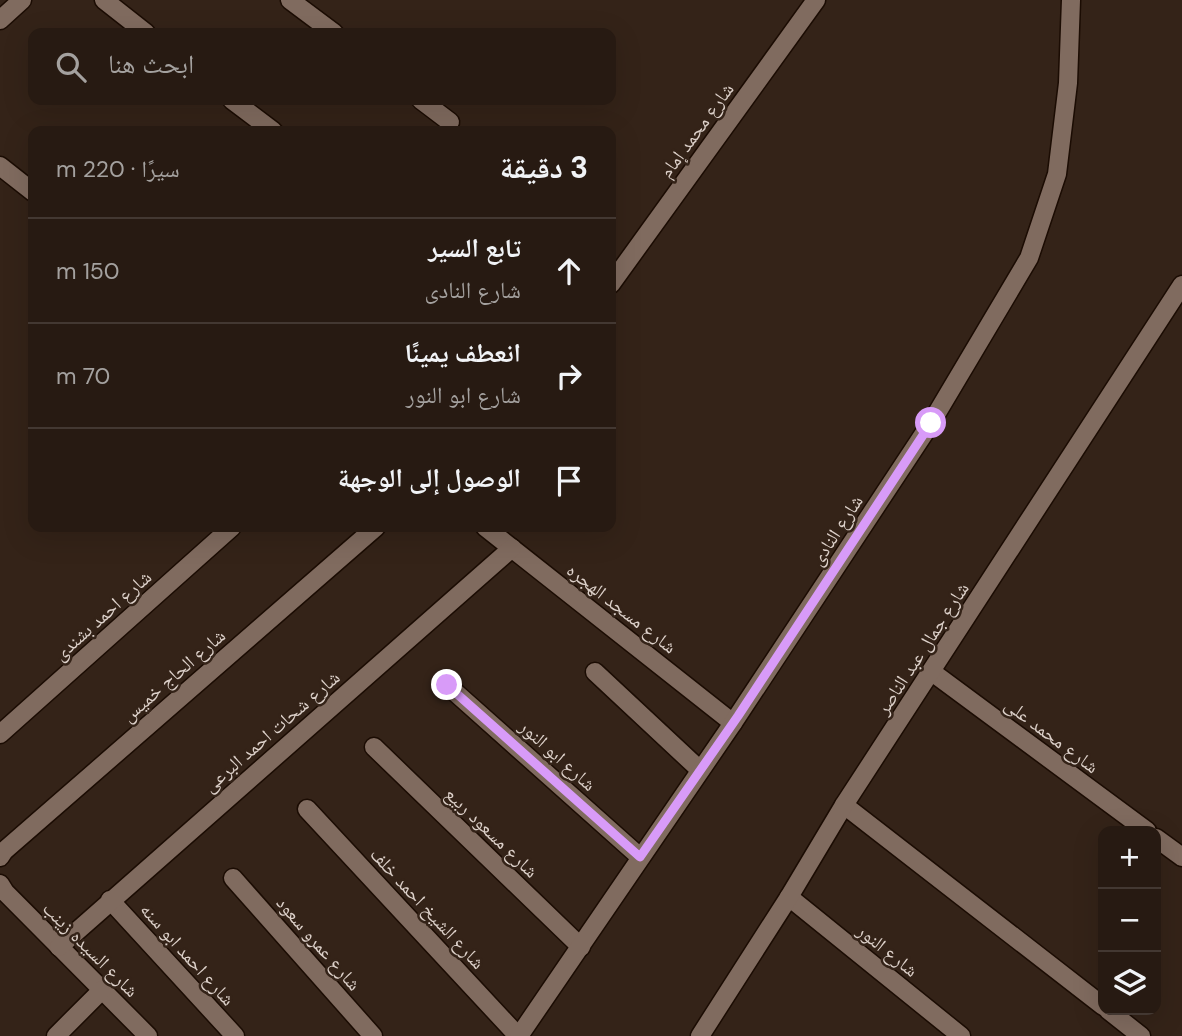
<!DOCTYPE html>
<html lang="ar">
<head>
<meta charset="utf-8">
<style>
	body { margin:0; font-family:"DM Sans","Noto Naskh Arabic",sans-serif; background:#332720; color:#f1f3f6; direction:rtl }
	.controls { position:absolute; right:21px; bottom:21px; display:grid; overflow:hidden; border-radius:14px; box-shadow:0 7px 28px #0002 }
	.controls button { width:63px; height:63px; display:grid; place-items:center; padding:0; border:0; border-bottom:2px solid #433832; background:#271a12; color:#f1f3f6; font:35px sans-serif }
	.stop { position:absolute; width:21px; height:21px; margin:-16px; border:5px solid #d89bf8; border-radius:50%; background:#fff }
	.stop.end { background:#d89bf8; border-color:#fff; box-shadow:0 2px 7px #0008 }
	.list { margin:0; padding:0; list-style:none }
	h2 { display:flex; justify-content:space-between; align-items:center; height:91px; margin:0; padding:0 28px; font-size:30px }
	h2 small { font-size:23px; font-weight:400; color:#a4a19f }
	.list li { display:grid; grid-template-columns:46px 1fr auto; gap:21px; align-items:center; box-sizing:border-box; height:105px; padding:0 28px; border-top:2px solid #433832 }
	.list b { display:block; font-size:26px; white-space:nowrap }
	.list p { margin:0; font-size:23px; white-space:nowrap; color:#a4a19f }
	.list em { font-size:23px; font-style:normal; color:#a4a19f }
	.icon { flex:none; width:38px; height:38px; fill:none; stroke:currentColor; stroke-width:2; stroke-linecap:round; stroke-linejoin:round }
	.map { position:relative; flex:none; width:1182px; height:1036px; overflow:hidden; direction:ltr }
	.search { position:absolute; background:#271a12; box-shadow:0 7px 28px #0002; left:28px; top:28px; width:588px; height:77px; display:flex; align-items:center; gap:18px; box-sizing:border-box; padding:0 24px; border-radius:14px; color:#a4a19f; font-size:26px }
	.panel { position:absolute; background:#271a12; box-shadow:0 7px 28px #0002; left:28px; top:126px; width:588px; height:406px; border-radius:14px; direction:rtl }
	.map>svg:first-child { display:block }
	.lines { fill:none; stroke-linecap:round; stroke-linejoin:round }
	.minor-casing { stroke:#1b0c03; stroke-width:21 }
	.tertiary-casing { stroke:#1b0c03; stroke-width:21 }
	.minor { stroke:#806b5f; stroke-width:18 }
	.tertiary { stroke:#806b5f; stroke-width:18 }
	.route { stroke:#d89bf8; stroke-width:9 }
	.labels { text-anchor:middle; stroke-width:5; stroke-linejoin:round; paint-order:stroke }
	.street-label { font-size:19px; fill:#dcd0c9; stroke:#342318 }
</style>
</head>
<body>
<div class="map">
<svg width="1182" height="1036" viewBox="0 0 1182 1036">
	<rect width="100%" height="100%" fill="#342318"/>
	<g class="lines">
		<defs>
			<g id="minor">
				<polyline points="104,0 146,33"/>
				<polyline points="290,0 334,33"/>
				<polyline points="232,100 273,131"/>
				<polyline points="421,100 450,122"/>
				<polyline points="0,166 33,192"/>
				<polyline points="611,284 816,0"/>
				<polyline points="485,527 733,723"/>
				<polyline points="595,672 700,770"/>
				<polyline points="932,672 1147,831"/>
				<polyline points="447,685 640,857"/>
				<polyline points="0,734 232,527"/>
				<polyline points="374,747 581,947"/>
				<polyline points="844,805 1103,1006"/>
				<polyline points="307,809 518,1036"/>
				<polyline points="1156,838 1182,857"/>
				<polyline points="0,857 4,851 376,527"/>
				<polyline points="233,878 373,1036"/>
				<polyline points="0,884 5,892 148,1036"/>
				<polyline points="789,897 961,1036"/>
				<polyline points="110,900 235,1036"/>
				<polyline points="59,947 512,548"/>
				<polyline points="1108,1010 1141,1036"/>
				<polyline points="56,1036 102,990"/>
				<polyline points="519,1036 733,723 931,423 1029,258 1057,174 1068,83 1071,0"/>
				<polyline points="700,1036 789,897 844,805 1182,285"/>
			</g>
			<polyline id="tertiary" points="0,20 22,0"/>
		</defs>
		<use href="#minor" class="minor-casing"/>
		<use href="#tertiary" class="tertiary-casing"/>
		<use href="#minor" class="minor"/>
		<use href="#tertiary" class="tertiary"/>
	</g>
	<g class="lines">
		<polyline class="route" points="447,685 640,857 738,716 931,423"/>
	</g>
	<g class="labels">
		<g class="street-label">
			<text transform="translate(696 130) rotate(-54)" y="7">شارع محمد إمام</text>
			<text transform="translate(836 530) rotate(-57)" y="7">شارع النادى</text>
			<text transform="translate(622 608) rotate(38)" y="7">شارع مسجد الهجره</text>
			<text transform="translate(102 615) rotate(-42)" y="7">شارع احمد بشندى</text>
			<text transform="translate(922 648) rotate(-57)" y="7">شارع جمال عبد الناصر</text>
			<text transform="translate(173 675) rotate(-41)" y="7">شارع الحاج خميس</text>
			<text transform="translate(271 731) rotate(-41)" y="7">شارع شحات احمد البرعى</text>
			<text transform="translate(1052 735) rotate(37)" y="7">شارع محمد على</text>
			<text transform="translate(558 755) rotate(42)" y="7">شارع ابو النور</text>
			<text transform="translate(492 832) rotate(44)" y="7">شارع مسعود ربيع</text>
			<text transform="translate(428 908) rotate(47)" y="7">شارع الشيخ احمد خلف</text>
			<text transform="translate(319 943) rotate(49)" y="7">شارع عمرو سعود</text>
			<text transform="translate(91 949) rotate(45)" y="7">شارع السيده زينب</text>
			<text transform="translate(888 950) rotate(39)" y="7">شارع النور</text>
			<text transform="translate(188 954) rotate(48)" y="7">شارع احمد ابو سنه</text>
		</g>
	</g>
</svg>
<div class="controls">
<button>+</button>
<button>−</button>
<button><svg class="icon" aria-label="layers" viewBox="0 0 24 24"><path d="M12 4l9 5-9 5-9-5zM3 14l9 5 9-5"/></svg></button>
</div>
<div class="stop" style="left:931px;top:423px"></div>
<div class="stop end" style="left:447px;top:685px"></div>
<div class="search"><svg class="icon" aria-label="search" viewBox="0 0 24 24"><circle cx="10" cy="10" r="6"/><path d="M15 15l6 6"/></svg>ابحث هنا</div>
<section class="panel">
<h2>3 دقيقة<small>سيرًا · 220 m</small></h2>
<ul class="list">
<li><svg class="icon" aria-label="ahead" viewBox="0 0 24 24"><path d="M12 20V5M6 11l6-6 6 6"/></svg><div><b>تابع السير</b><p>شارع النادى</p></div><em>150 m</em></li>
<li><svg class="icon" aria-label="right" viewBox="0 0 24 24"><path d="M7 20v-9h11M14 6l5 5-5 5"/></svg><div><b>انعطف يمينًا</b><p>شارع ابو النور</p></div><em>70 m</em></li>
<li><svg class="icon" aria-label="arrive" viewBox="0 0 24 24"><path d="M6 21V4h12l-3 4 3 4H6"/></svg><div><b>الوصول إلى الوجهة</b></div></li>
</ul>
</section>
</div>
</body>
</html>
